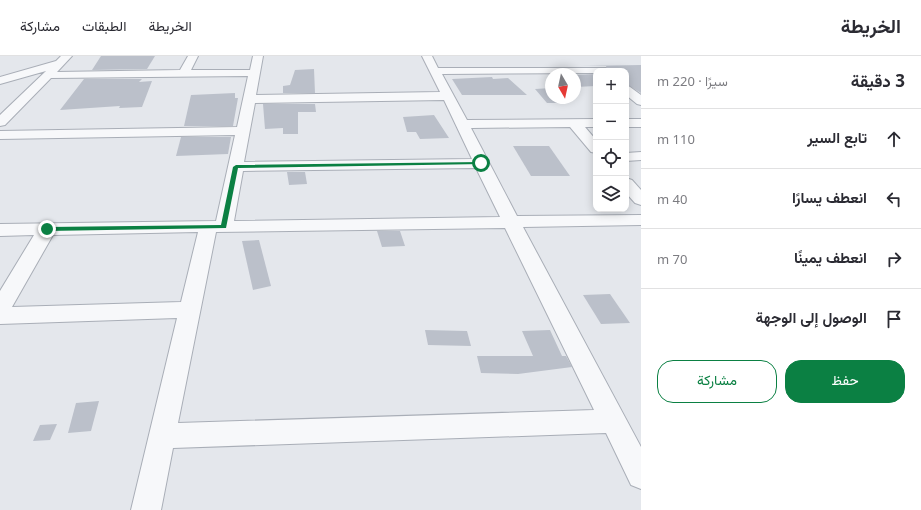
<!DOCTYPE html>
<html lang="ar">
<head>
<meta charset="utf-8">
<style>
	body { margin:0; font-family:"Noto Sans",Vazirmatn,sans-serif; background:#f7f7f7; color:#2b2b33; direction:rtl }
	.controls { position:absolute; right:12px; top:12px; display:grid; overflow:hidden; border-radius:8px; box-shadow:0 2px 10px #0003 }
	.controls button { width:36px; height:36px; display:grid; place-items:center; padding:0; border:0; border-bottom:1px solid #e1e1e2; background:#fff; color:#2b2b33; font:20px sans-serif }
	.compass { position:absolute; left:545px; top:12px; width:36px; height:36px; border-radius:50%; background:#fff; box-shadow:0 2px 10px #0003; rotate:171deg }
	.stop { position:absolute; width:12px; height:12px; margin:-9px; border:3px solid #0b8043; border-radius:50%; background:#fff }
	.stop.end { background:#0b8043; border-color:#fff; box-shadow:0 1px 4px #0008 }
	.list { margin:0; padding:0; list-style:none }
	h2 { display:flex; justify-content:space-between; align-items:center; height:52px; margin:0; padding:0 16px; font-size:17px }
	h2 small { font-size:13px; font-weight:400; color:#7c7c81 }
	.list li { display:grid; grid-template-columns:26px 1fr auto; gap:12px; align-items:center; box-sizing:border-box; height:60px; padding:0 16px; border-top:1px solid #e1e1e2 }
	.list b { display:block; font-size:15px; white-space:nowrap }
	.list em { font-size:13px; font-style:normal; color:#7c7c81 }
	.actions { display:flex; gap:8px; padding:12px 16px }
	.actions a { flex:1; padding:9px 0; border:1px solid #0b8043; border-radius:16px; text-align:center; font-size:14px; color:#0b8043 }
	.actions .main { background:#0b8043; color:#fff }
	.icon { flex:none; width:22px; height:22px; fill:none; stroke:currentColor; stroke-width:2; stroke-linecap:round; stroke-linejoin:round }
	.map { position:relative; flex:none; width:641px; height:454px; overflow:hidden; direction:ltr }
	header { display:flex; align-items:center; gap:24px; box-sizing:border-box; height:56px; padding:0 20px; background:#fff; border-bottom:1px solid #e1e1e2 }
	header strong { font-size:19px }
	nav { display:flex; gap:22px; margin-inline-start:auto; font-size:14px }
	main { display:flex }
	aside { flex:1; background:#fff }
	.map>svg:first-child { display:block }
	.building { fill:#bbc0ca }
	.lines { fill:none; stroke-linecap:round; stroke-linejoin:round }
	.minor-casing { stroke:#a9aeb7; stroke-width:2 }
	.minor { fill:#f7f8fa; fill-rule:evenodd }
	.route { fill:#0b8043 }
</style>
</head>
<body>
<header>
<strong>الخريطة</strong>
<nav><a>الخريطة</a><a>الطبقات</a><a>مشاركة</a></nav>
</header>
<main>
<aside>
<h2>3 دقيقة<small>سيرًا · 220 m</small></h2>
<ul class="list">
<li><svg class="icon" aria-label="ahead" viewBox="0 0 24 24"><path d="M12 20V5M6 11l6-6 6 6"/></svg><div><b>تابع السير</b></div><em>110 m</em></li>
<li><svg class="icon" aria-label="left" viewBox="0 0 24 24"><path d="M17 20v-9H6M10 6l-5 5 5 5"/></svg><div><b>انعطف يسارًا</b></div><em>40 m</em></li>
<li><svg class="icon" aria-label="right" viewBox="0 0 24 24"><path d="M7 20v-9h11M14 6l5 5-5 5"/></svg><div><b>انعطف يمينًا</b></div><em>70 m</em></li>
<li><svg class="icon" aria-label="arrive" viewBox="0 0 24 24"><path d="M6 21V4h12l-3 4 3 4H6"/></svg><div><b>الوصول إلى الوجهة</b></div></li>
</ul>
<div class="actions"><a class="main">حفظ</a><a>مشاركة</a></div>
</aside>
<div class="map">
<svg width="641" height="454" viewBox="0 0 641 454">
	<rect width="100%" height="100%" fill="#e4e7ec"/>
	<g class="building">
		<polygon points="101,0 155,0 147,13 92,14"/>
		<polygon points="641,9 641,37 626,28 626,15 608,15 606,10 580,10"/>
		<polygon points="314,13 315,37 283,37 283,30 290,29 295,14"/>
		<polygon points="596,18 596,30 575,31 575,19"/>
		<polygon points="492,21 493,23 508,22 527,39 462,39 452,23"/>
		<polygon points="84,23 142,23 139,26 152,25 142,51 119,52 120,50 60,54"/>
		<polygon points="551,32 551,42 562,42 566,47 547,47 535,33"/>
		<polygon points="235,37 235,42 238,42 233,70 184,70 191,39"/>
		<polygon points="263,48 315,48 316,56 298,56 298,78 283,78 283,72 265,73"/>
		<polygon points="434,59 449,82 420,83 416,76 407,76 403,61"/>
		<polygon points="181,81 231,81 228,98 176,100"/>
		<polygon points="513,90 549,90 570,120 531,120"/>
		<polygon points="287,116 305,116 307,128 289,129"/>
		<polygon points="377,175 400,175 405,190 382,191"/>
		<polygon points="259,184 271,230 253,234 242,185"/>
		<polygon points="610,238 630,267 601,268 583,239"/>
		<polygon points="425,274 467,275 471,290 428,289"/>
		<polygon points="550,274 562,300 566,300 572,311 518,318 481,317 477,300 533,300 522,275"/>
		<polygon points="99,345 91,375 68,377 76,347"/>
		<polygon points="57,368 50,384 33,385 40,369"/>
	</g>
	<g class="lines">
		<defs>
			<g id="minor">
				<path d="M61,0h11l-15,16 123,-2 8,-14h10l-7,14h59l3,-14h10l-7,39 184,-3 -18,-36h10l6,12h168l1,3h-11v2l-154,1 25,46 129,-1v8h-11l11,13v13l-5,-1 -21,-25 -99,1 46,88 124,-1v10l-118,2 118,220v42l-10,-4 -25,-52 -433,15 -12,62h-30l46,-192 -177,6v-33l34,-56 -34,1v-12l216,-3 19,-86 -235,4v-8l237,-4 11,-51 -197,2 -46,47 -5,1v-11l46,-44 -46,13v-7l56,-16zM444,44l28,59 -228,3 11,-59zM476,112l24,49 -266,4 9,-50zM505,172l89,182 -416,13 38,-191zM198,176l-17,70 -169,5 41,-72z"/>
				<polygon points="626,29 630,31 641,39 641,49 637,48 626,39"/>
				<rect x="626" y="63" width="15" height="8"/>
				<polygon points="641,96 641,104 626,105 626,97"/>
				<polygon points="626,122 632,124 641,134 641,149 635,147 626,137"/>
			</g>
		</defs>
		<use href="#minor" class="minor-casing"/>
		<use href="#minor" class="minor"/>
	</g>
	<polygon class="route" points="481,106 483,108 238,112 226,172 47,175 44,173 47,171 221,169 233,111 236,109"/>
</svg>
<div class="controls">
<button>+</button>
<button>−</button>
<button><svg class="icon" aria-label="locate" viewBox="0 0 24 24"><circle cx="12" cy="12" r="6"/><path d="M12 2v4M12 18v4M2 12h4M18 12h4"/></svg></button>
<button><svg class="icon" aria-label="layers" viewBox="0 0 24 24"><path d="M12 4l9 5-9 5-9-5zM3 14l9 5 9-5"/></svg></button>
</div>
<svg class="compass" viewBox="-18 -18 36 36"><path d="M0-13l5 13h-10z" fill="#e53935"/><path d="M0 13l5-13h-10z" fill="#7c7c81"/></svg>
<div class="stop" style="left:481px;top:107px"></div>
<div class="stop end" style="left:47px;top:173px"></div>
</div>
</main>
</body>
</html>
